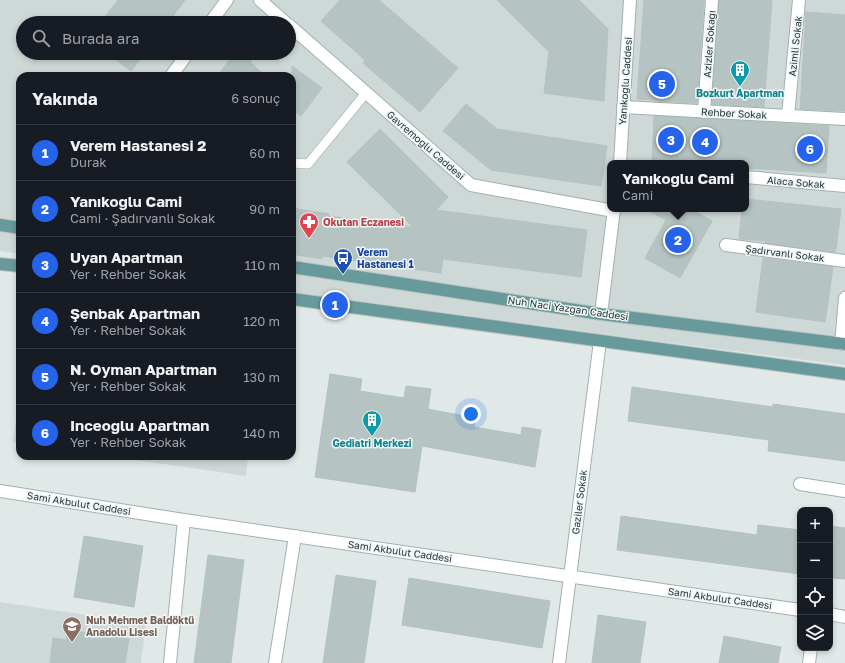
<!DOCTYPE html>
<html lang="tr">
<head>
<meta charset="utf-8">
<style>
	body { margin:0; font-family:"Golos Text",sans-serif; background:#20242c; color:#f1f3f6 }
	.controls { position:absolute; right:12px; bottom:12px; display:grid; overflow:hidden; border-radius:8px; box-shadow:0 2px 6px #0003 }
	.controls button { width:36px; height:36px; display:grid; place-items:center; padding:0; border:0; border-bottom:1px solid #363941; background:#171b24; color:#f1f3f6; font:20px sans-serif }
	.you { position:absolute; left:471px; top:414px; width:14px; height:14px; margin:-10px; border:3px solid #fff; border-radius:50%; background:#1a73e8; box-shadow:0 0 0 6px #1a73e833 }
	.badge { display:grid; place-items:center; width:26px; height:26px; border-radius:50%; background:#2563eb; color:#fff; font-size:13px; font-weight:700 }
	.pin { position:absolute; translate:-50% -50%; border:2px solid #fff; box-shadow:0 1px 4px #0006 }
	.popup { position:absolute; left:607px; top:160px; width:142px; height:52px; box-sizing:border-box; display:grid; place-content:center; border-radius:8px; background:#171b24; filter:drop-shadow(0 1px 3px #0005); font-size:13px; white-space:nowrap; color:#9ea1a6 }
	.popup b { font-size:15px; color:#f1f3f6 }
	.popup::after { content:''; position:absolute; left:50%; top:100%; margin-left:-8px; border:8px solid transparent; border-top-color:#171b24 }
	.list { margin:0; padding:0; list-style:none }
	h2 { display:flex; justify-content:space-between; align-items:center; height:52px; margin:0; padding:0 16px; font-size:17px }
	h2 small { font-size:13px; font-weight:400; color:#9ea1a6 }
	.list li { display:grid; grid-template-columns:26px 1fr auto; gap:12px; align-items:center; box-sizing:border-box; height:56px; padding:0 16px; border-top:1px solid #363941 }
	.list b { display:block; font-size:15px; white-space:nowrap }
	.list p { margin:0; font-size:13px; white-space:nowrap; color:#9ea1a6 }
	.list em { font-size:13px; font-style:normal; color:#9ea1a6 }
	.icon { flex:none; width:22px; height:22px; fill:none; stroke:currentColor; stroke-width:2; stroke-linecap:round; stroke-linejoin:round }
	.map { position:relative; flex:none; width:845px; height:663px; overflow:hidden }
	.search { position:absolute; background:#171b24; box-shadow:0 2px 6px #0003; left:16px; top:16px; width:280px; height:44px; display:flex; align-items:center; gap:10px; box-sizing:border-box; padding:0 14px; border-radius:22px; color:#9ea1a6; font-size:15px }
	.panel { position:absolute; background:#171b24; box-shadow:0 2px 6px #0003; left:16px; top:72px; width:280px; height:388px; border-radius:12px }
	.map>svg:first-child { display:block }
	.built { fill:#ced9d7; fill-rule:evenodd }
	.building { fill:#b5c4c2; stroke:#b3c2c0 }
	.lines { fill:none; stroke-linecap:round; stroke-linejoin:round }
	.service-casing { stroke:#a3b0b0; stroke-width:10 }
	.minor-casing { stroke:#a3b0b0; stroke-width:14 }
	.primary-casing { stroke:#bdc3c3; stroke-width:14 }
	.service { stroke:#fff; stroke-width:9 }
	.minor { stroke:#fff; stroke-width:12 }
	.primary { stroke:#689a9c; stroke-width:12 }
	.labels { text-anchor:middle; stroke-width:3; stroke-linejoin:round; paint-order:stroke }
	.street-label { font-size:10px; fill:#223838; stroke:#f0f6f5 }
	.culture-label { font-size:10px; font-weight:bold; fill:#0d838f; stroke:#f0f6f5 }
	.health-label { font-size:10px; font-weight:bold; fill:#be3a42; stroke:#f0f6f5; text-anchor:start }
	.transit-label { font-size:10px; font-weight:bold; fill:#164399; stroke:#f0f6f5; text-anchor:start }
	.education-label { font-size:10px; font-weight:bold; fill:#785e54; stroke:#f0f6f5; text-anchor:start }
</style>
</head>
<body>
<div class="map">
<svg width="845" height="663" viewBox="0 0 845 663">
	<rect width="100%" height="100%" fill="#e0e9e8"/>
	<g class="built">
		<path d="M0,0h845v365l-204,-26 -349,-47v-216h-272v178l-20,-3zM23,23h266v30h-266zM610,163h136v46h-136z"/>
		<polygon points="20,389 20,443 13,442"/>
		<polygon points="109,456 248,456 246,476"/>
		<polygon points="0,602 146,624 141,663 0,663"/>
	</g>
	<g class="building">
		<polygon points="118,0 185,0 168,23 100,23"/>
		<polygon points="340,0 379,0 458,68 420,112 363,63 365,60 321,21"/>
		<polygon points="497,0 579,0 608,29 604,101 544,93 549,52"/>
		<polygon points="644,0 704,0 697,103 655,101 655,100 637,99"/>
		<polygon points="719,0 772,0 764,107 712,104"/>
		<polygon points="806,12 845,15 845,111 800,109"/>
		<polygon points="107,53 145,53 131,71"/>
		<polygon points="234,53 257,53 250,62 266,76 218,76"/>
		<polygon points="292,66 322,88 301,116 292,109"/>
		<polygon points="466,104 497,129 607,146 601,186 491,170 443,131"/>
		<polygon points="654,116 829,126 826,173 746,168 747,158 744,163 667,163 652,162"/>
		<polygon points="380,129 448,197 436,210 587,230 581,277 443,259 441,273 322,256 322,259 292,254 292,208 329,214 328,216 413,227 347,162"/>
		<polygon points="746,199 841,209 836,249 835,249 835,252 765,243 766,241 739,239 742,209 746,209"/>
		<polygon points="646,209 690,209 712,221 680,278 645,258 666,220"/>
		<polygon points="763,258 833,267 825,322 756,312"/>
		<polygon points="330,374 362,379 360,391 404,398 406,386 431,389 428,409 475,418 474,427 521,435 522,427 541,430 535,467 422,446 415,492 315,477"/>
		<polygon points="632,387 773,407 773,404 845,414 845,461 768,451 769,440 628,421"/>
		<polygon points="621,516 757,535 758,525 800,530 800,574 617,550"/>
		<polygon points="830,526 845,528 845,579 830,578"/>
		<polygon points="84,536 143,546 134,607 74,597"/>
		<polygon points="208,555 244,560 231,663 194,663"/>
		<polygon points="336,575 376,581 364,663 323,663"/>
		<polygon points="409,578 550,601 542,648 402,625"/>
		<polygon points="598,615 646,622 640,663 592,663"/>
		<polygon points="68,630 129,639 125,663 50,663 53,638 66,640"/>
		<polygon points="724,636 781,647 778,663 719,663"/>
	</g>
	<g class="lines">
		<defs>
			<polyline id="service" points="292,163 308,164 366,93"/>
			<g id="minor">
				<polyline points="260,0 286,23"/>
				<polyline points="210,23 227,0"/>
				<polyline points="289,25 471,185 614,211"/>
				<polyline points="171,76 188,53"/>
				<polyline points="623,107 845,119"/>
				<polyline points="704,112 712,0"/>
				<polyline points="788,116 799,0"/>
				<polyline points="620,163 630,0"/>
				<polyline points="746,177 845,186"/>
				<polyline points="726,245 845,261"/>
				<polyline points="601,314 614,209"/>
				<polyline points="841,344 845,298"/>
				<polyline points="800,484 845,491"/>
				<polyline points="0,491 184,520 800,610"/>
				<polyline points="830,614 845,617"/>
				<polyline points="170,663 184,520"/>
				<polyline points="275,663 295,536"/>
				<polyline points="559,663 600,341"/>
				<polyline points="809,663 811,648"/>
			</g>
			<g id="primary">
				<polyline points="0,225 20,228"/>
				<polyline points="0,264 20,266"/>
				<polyline points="292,267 601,314 845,344"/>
				<polyline points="292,299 845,374"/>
			</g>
		</defs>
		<use href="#service" class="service-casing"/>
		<use href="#minor" class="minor-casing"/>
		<use href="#primary" class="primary-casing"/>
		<use href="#service" class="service"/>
		<use href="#minor" class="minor"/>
		<use href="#primary" class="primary"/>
	</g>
	<defs>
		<symbol id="building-pin" viewBox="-11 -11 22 30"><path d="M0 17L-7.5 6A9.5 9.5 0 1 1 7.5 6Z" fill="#0f9aa8" stroke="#f0f6f5"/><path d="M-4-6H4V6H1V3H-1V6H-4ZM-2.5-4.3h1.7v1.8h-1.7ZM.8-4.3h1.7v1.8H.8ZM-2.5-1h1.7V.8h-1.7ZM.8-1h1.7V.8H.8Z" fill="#fff"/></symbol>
		<symbol id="pharmacy-pin" viewBox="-11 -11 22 30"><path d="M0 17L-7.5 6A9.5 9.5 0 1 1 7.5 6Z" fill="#e0444e" stroke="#f0f6f5"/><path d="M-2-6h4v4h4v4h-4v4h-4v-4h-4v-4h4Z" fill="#fff"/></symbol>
		<symbol id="bus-pin" viewBox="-11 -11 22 30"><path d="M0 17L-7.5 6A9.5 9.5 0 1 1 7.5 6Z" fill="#1a4fb4" stroke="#f0f6f5"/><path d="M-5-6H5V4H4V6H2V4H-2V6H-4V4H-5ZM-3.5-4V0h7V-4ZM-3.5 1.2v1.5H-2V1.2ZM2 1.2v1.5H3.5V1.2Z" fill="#fff"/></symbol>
		<symbol id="school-pin" viewBox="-11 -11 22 30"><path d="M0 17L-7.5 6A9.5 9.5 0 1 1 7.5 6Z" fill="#8d6e63" stroke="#f0f6f5"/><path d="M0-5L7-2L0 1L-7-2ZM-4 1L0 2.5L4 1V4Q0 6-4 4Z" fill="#fff"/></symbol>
	</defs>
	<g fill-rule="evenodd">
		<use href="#building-pin" x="729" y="59" width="22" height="30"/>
		<use href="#pharmacy-pin" x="298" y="211" width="22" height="30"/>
		<use href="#bus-pin" x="332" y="247" width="22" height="30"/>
		<use href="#building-pin" x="361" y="409" width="22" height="30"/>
		<use href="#school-pin" x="61" y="615" width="22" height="30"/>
	</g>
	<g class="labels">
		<g class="street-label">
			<text transform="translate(709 44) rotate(-86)" y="4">Azizler Sokağı</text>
			<text transform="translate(795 46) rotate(-84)" y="4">Azimli Sokak</text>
			<text transform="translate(625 81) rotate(-86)" y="4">Yanıkoğlu Caddesi</text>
			<text transform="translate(734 113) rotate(3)" y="4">Rehber Sokak</text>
			<text transform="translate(426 145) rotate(41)" y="4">Gavremoğlu Caddesi</text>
			<text transform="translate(796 182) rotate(5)" y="4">Alaca Sokak</text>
			<text transform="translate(785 253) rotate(7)" y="4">Şadırvanlı Sokak</text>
			<text transform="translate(568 308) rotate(8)" y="4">Nuh Naci Yazgan Caddesi</text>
			<text transform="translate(579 502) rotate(-83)" y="4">Gaziler Sokak</text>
			<text transform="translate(79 503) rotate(9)" y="4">Sami Akbulut Caddesi</text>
			<text transform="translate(400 551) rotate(8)" y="4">Sami Akbulut Caddesi</text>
			<text transform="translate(720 598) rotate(8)" y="4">Sami Akbulut Caddesi</text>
		</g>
		<g class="culture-label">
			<text x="740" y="97">Bozkurt Apartman</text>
			<text x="372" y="447">Gediatri Merkezi</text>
		</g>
		<g class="health-label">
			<text x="323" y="226">Okutan Eczanesi</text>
		</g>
		<g class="transit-label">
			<text x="357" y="256">Verem<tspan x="357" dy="12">Hastanesi 1</tspan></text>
		</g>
		<g class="education-label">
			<text x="86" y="624">Nuh Mehmet Baldöktü<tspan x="86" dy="12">Anadolu Lisesi</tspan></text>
		</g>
	</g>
</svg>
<div class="controls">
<button>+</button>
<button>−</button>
<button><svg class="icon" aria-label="locate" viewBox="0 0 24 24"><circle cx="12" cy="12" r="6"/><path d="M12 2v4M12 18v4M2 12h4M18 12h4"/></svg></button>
<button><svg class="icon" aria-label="layers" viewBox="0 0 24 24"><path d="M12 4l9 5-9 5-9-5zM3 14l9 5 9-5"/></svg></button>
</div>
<div class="you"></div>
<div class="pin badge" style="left:335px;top:305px">1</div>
<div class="pin badge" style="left:678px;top:240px">2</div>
<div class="popup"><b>Yanıkoğlu Cami</b>Cami</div>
<div class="pin badge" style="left:671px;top:140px">3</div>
<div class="pin badge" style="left:705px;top:142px">4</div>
<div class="pin badge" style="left:662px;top:84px">5</div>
<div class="pin badge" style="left:810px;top:149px">6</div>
<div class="search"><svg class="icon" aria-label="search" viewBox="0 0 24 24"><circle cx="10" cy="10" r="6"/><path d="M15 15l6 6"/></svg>Burada ara</div>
<section class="panel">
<h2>Yakında<small>6 sonuç</small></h2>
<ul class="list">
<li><span class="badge">1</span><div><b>Verem Hastanesi 2</b><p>Durak</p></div><em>60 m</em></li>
<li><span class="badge">2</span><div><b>Yanıkoğlu Cami</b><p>Cami · Şadırvanlı Sokak</p></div><em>90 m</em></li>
<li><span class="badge">3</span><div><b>Uyan Apartman</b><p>Yer · Rehber Sokak</p></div><em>110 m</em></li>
<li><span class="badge">4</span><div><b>Şenbak Apartman</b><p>Yer · Rehber Sokak</p></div><em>120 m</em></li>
<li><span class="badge">5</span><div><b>N. Oyman Apartman</b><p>Yer · Rehber Sokak</p></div><em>130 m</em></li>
<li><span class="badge">6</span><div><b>Inceoğlu Apartman</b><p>Yer · Rehber Sokak</p></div><em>140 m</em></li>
</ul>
</section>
</div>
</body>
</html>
